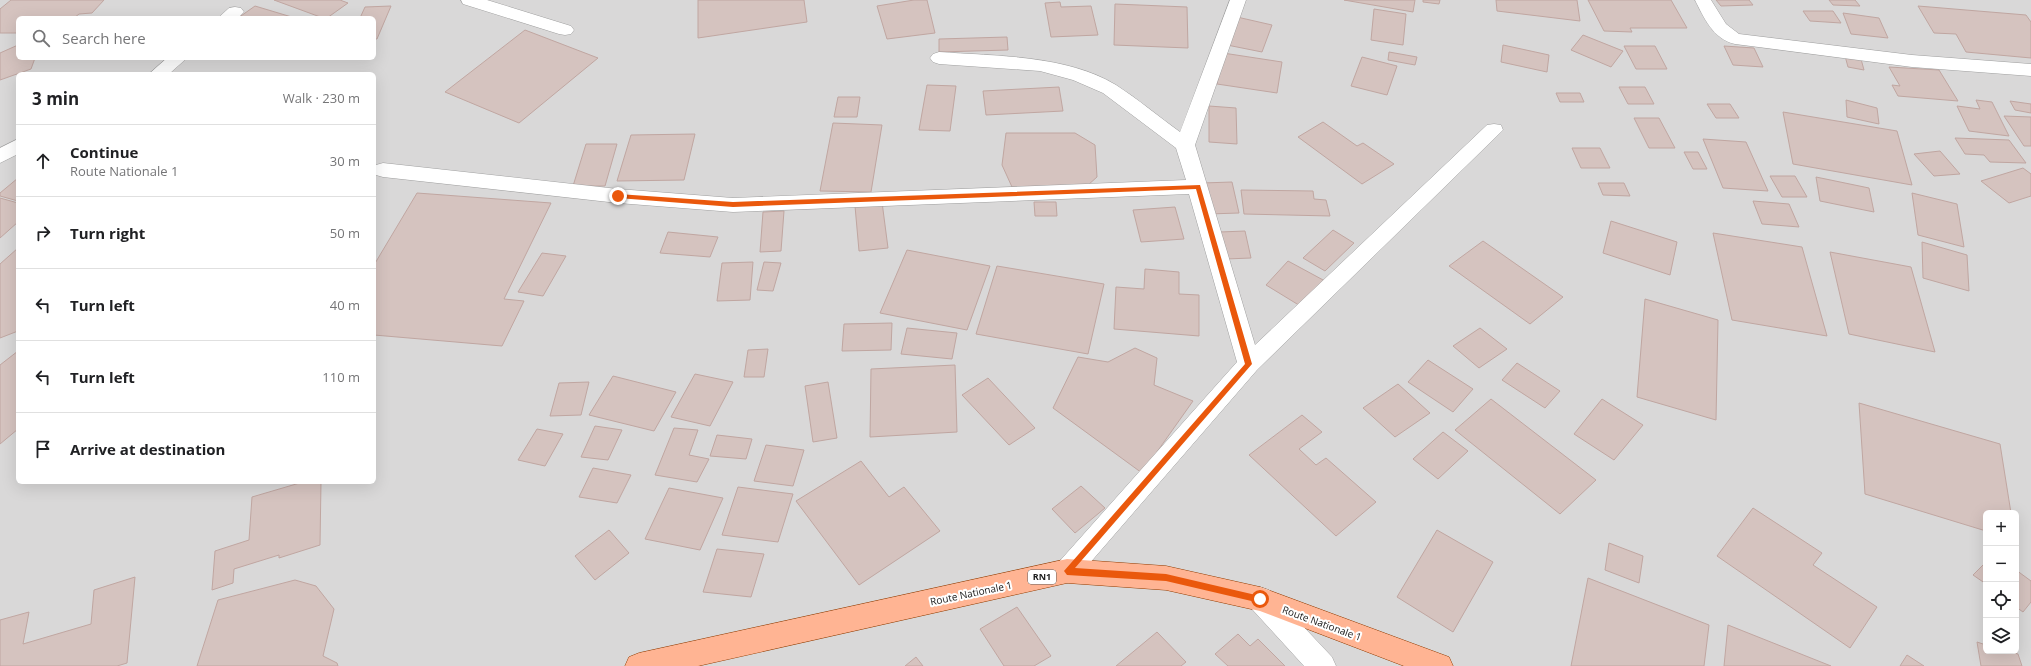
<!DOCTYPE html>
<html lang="en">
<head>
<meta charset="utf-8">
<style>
	body { margin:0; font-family:"Open Sans",sans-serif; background:#f2f2f2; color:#202124 }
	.controls { position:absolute; right:12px; bottom:12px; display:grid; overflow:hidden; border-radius:6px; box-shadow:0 4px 16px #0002 }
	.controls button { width:36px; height:36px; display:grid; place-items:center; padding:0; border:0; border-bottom:1px solid #e0e0e0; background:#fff; color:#202124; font:20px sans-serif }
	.stop { position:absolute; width:12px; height:12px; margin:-9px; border:3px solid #ea580c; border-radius:50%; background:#fff }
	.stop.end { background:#ea580c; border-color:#fff; box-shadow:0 1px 4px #0008 }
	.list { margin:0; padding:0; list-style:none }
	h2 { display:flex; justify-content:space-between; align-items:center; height:52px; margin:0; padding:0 16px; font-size:17px }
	h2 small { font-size:13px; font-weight:400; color:#757577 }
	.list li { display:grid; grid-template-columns:26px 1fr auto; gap:12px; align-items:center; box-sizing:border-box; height:72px; padding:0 16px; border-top:1px solid #e0e0e0 }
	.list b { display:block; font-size:15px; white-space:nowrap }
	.list p { margin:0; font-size:13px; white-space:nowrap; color:#757577 }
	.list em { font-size:13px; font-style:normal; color:#757577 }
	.icon { flex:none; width:22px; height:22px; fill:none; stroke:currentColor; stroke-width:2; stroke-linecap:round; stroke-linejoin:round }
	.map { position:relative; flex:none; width:2031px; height:666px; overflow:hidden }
	.search { position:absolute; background:#fff; box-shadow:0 4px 16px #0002; left:16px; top:16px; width:360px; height:44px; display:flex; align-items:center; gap:10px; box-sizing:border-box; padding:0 14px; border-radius:6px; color:#757577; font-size:15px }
	.panel { position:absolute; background:#fff; box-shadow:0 4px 16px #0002; left:16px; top:72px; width:360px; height:412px; border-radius:6px }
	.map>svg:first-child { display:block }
	.residential { fill:#d9d8d8; fill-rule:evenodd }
	.building { fill:#d5c3bf; stroke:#c0a6a1 }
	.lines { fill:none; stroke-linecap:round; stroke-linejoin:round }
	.minor-casing { stroke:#9f9f9f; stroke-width:1 }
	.primary-casing { stroke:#923b00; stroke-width:1 }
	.minor { fill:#fff; fill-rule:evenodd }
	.primary { fill:#ffb493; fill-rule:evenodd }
	.route { fill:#ea580c }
	.labels { text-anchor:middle; stroke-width:4; stroke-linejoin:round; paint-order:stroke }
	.shield { fill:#fff; stroke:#5f5f5f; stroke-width:1 }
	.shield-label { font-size:9px; font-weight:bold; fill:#1b1b1b }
	.street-label { font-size:10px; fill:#1b1b1b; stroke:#fff }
</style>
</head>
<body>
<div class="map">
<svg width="2031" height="666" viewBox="0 0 2031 666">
	<rect width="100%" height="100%" fill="#eee5df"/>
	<path class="residential" d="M0,0h2031v666h-2031zM18,18h356v40h-356zM18,74h356v408h-356zM1986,513h30v138h-30z"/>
	<g class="building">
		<polygon points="11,0 104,0 92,13 79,14 74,18 18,18 18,33 0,33 0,9"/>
		<polygon points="274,0 340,0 348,3 327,18 323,18"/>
		<polygon points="698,0 804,0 807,22 698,38"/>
		<polygon points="914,0 927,0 935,33 887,39 877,6"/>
		<polygon points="1344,0 1415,0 1413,12"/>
		<polygon points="1423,0 1440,0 1439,4 1423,2"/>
		<polygon points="1496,0 1577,0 1580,21 1497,11"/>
		<polygon points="1588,0 1671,0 1687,28 1630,28 1632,32 1604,31"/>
		<polygon points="1716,0 1749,0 1753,5 1721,6"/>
		<polygon points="1829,0 1855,0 1860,6 1833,5"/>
		<polygon points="1060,2 1061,7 1091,6 1098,35 1051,37 1045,3"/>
		<polygon points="1115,4 1187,7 1188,48 1114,45"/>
		<polygon points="255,6 295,18 238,18"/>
		<polygon points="391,6 377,39 374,39 374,18 360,18 365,7"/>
		<polygon points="1918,6 2026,15 2031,22 2031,58 1966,52 1956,34 1934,33"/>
		<polygon points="1374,9 1406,14 1403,45 1371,40"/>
		<polygon points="1803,11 1833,11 1841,23 1810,21"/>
		<polygon points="1843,13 1879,18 1888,38 1851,34"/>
		<polygon points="1237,17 1272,25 1262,52 1227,45"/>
		<polygon points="525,30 598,58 519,123 445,92"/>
		<polygon points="1583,35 1623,51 1611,67 1571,50"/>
		<polygon points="1007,37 1008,50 939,52 939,39"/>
		<polygon points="18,45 18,58 35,58 31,69 0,80 0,53"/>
		<polygon points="1503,45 1549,55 1547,72 1501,62"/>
		<polygon points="1624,46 1655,46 1667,69 1636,69"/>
		<polygon points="1724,46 1754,48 1763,67 1733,65"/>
		<polygon points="1389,52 1417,57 1415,65 1388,60"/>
		<polygon points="1223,53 1282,62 1277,93 1217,84"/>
		<polygon points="1845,56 1861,59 1864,70 1848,67"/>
		<polygon points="1362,57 1397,66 1387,95 1351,86"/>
		<polygon points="1889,67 1939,70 1958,101 1898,96 1892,85 1900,86"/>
		<polygon points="927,85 956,86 950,131 919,130"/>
		<polygon points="1059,87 1063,111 986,115 983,91"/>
		<polygon points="1619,87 1645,87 1654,104 1628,104"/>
		<polygon points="1556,93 1580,93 1584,102 1560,102"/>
		<polygon points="838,97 860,97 857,117 834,117"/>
		<polygon points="1846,100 1877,108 1879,124 1847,117"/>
		<polygon points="1976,100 1992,102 2009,136 1969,131 1957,106 1980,109"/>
		<polygon points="2010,101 2031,104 2031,113 2015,110"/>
		<polygon points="1707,104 1730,104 1739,118 1716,118"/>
		<polygon points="1209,106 1236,108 1237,144 1209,142"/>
		<polygon points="1783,112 1897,131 1912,185 1793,164"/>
		<polygon points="2004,116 2031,117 2031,146 2024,146"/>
		<polygon points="1634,118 1659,118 1675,148 1649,148"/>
		<polygon points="1323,122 1357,146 1363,143 1394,164 1362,184 1298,137"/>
		<polygon points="833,123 882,125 871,192 820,191"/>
		<polygon points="1006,133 1075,133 1095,145 1097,177 1088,185 1012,187 1002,165"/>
		<polygon points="695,134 684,180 617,181 631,135"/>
		<polygon points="1955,138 2009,140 2026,163 1990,162 1984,155 1965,154"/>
		<polygon points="1703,139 1746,142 1768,191 1723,188"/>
		<polygon points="586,144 617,144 605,186 573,186"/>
		<polygon points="1572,148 1600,148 1610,168 1581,168"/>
		<polygon points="1940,151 1960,174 1934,176 1914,154"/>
		<polygon points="1684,152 1698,152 1707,169 1693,169"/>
		<polygon points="2023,168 2031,174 2031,196 2009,203 1981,181"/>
		<polygon points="1770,176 1795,176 1807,197 1782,197"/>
		<polygon points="1816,177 1869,188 1874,212 1820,201"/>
		<polygon points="18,178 18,201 0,196 0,193"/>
		<polygon points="1232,182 1239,213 1208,214 1202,183"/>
		<polygon points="1598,183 1624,183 1630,196 1603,195"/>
		<polygon points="1241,190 1313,191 1314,199 1326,200 1330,216 1244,214"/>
		<polygon points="417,193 551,203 504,299 524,301 502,346 374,335 374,265"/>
		<polygon points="1912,193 1957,204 1964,247 1918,235"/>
		<polygon points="0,198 18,203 18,222 0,238"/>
		<polygon points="1753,201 1789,204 1799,227 1762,224"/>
		<polygon points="882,202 888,248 859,251 855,206"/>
		<polygon points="1034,202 1056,202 1057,216 1035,216"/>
		<polygon points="1175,207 1184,239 1141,242 1133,210"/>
		<polygon points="784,211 781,251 760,252 763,212"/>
		<polygon points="1611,221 1677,242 1670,275 1603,253"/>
		<polygon points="1333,230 1354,243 1325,271 1303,258"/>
		<polygon points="1245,231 1251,258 1226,259 1220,232"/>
		<polygon points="668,232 718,237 710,257 660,253"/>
		<polygon points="1713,233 1802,247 1827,336 1732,320"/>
		<polygon points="1483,241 1563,297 1530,324 1449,266"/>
		<polygon points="1922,242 1967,255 1969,291 1923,278"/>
		<polygon points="18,248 18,331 0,338 0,264"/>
		<polygon points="907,250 990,266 967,330 880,313"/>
		<polygon points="1830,252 1911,267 1935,352 1849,334"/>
		<polygon points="542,253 566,256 543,296 518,292"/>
		<polygon points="1288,261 1325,281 1302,307 1266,285"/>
		<polygon points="753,262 750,300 717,301 722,263"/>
		<polygon points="764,262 781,263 773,291 757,290"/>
		<polygon points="997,266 1104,284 1088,354 976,334"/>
		<polygon points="1145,269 1179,272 1179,294 1199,295 1199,336 1114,329 1116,287 1144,289"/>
		<polygon points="1645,299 1718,320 1716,420 1637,397"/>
		<polygon points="892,323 891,350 842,351 844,324"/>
		<polygon points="907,328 957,333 952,359 901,354"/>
		<polygon points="1480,328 1507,349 1479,368 1453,346"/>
		<polygon points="1135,348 1157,358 1154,385 1193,401 1142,473 1053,408 1078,357 1108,362"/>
		<polygon points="768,349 764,377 744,377 748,350"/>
		<polygon points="18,351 18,429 0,444 0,365"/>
		<polygon points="1428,360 1473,389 1453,412 1408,382"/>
		<polygon points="1517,363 1560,391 1545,408 1502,380"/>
		<polygon points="955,365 957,432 870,437 871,369"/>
		<polygon points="695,374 733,382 710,426 671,417"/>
		<polygon points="613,376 676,392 654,431 589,415"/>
		<polygon points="988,378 1035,428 1009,445 962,395"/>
		<polygon points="589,382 581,415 550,416 559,383"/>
		<polygon points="828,382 837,438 813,442 805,386"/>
		<polygon points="1398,384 1430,413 1395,437 1363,408"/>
		<polygon points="1491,399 1596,480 1560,514 1455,430"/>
		<polygon points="1602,399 1643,425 1614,460 1574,434"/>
		<polygon points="1859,403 2000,444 2011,513 1986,513 1986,531 1865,494"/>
		<polygon points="1302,415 1322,432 1299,449 1316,465 1326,458 1376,502 1336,536 1249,455"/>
		<polygon points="595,426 622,430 608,460 581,457"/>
		<polygon points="674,428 698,430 689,455 709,459 697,482 655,475"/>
		<polygon points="537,429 563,434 545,466 518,460"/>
		<polygon points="1443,432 1468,451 1438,479 1413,459"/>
		<polygon points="717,435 752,439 746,459 710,456"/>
		<polygon points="766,445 804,450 793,486 754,481"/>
		<polygon points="861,461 889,497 904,487 940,531 859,585 796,501"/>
		<polygon points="593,468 631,475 617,503 579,497"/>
		<polygon points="303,482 321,482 320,545 279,558 279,555 234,569 233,583 212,590 215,551 249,540 252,497"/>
		<polygon points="1081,486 1105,508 1075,533 1052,509"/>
		<polygon points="738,487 793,494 778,542 722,535"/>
		<polygon points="669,488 723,498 700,550 645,539"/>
		<polygon points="1753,508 1822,553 1813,565 1877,607 1850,648 1717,556"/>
		<polygon points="609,530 629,553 595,580 575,556"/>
		<polygon points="1437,530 1493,562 1453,632 1397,597"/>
		<polygon points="1609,543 1643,556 1639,583 1605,570"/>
		<polygon points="717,549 764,554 751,597 703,592"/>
		<polygon points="1986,562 1986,584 1973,575"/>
		<polygon points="2016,570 2031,581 2031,602 2023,612 2016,607"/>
		<polygon points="135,577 127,663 117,666 0,666 0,620 29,612 23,644 91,624 94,590"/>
		<polygon points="1588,578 1709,625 1704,666 1571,666"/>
		<polygon points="295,580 316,586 334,609 323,656 337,663 338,666 197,666 218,600"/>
		<polygon points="1017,607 1051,656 1034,666 1004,666 980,629"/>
		<polygon points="1728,625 1831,666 1724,666"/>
		<polygon points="1157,632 1186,662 1181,666 1116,666"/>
		<polygon points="1238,634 1250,646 1258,639 1285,666 1228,666 1215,654"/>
		<polygon points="1977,642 1986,645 1986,651 2007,651 2018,654 2022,666 1981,666"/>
		<polygon points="1907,655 1924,666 1900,666"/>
		<polygon points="916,657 923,666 905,666"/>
	</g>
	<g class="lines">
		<defs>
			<g id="minor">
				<polygon points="461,0 487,0 571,26 574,30 571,34 565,35 559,34 463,4"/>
				<path d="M1230,0h16l-51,145 60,200 232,-220 7,-1 7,1 2,5 -246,240 -181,209 -9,4 -9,-4 -4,-8 4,-8 179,-201 -48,-168 -456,18 -115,-9 -235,-26 -7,-2 -2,-4 2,-6 7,-2 235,26 115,9 453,-18 -10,-32 -73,-55 -30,-13 -33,-9 -101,-7 -6,-2 -3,-4 3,-4 6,-2c56,4 128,3 177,33 22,14 43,32 64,47z"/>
				<path d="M1695,0h16l15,24 13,10 173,21 119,9v12l-119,-9 -177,-23c-22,-5 -31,-26 -40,-44z"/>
				<polygon points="235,7 241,8 244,12 238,18 218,18 229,8"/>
				<polygon points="167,58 187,58 169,74 149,74"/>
				<polygon points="18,139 18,154 0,163 0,148"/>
				<polygon points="1260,587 1269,590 1332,657 1336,666 1304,666 1251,608 1247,599 1251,590"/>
			</g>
			<polygon id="primary" points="1067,559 1166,566 1260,587 1449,657 1453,666 1404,666 1260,611 1166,590 1067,583 698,666 625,666 629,657 639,653"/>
		</defs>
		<use href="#minor" class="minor-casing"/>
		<use href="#primary" class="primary-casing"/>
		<use href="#minor" class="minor"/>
		<use href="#primary" class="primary"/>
	</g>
	<polygon class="route" points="1200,185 1252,364 1075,568 1166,574 1260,596 1263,599 1260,603 1166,581 1067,575 1064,571 1245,364 1196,189 733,207 618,198 615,196 618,194 733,202"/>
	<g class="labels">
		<rect class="shield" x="1028" y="570" width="28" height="14" rx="3"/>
		<g class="shield-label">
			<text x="1042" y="580">RN1</text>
		</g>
		<g class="street-label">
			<text transform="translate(971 593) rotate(-12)" y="4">Route Nationale 1</text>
			<text transform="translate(1322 623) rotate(20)" y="4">Route Nationale 1</text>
		</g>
	</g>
</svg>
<div class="controls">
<button>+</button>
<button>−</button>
<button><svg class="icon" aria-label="locate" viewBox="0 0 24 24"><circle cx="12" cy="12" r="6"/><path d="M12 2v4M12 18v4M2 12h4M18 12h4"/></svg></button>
<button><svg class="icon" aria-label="layers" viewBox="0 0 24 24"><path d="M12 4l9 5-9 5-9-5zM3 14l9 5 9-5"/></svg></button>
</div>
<div class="stop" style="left:1260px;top:599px"></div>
<div class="stop end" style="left:618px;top:196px"></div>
<div class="search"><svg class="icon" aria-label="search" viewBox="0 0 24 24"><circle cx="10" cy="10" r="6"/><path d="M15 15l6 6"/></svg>Search here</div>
<section class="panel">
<h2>3 min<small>Walk · 230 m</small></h2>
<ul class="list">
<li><svg class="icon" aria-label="ahead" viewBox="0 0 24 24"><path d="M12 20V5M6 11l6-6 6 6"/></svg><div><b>Continue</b><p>Route Nationale 1</p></div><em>30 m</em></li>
<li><svg class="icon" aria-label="right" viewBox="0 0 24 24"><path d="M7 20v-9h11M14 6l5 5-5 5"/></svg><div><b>Turn right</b></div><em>50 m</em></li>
<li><svg class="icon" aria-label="left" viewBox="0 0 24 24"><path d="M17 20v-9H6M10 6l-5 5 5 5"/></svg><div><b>Turn left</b></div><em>40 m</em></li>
<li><svg class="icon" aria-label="left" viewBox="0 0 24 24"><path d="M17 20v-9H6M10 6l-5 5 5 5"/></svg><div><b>Turn left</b></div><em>110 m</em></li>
<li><svg class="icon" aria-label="arrive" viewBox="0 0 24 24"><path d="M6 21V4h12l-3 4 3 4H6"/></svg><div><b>Arrive at destination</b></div></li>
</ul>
</section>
</div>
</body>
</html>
